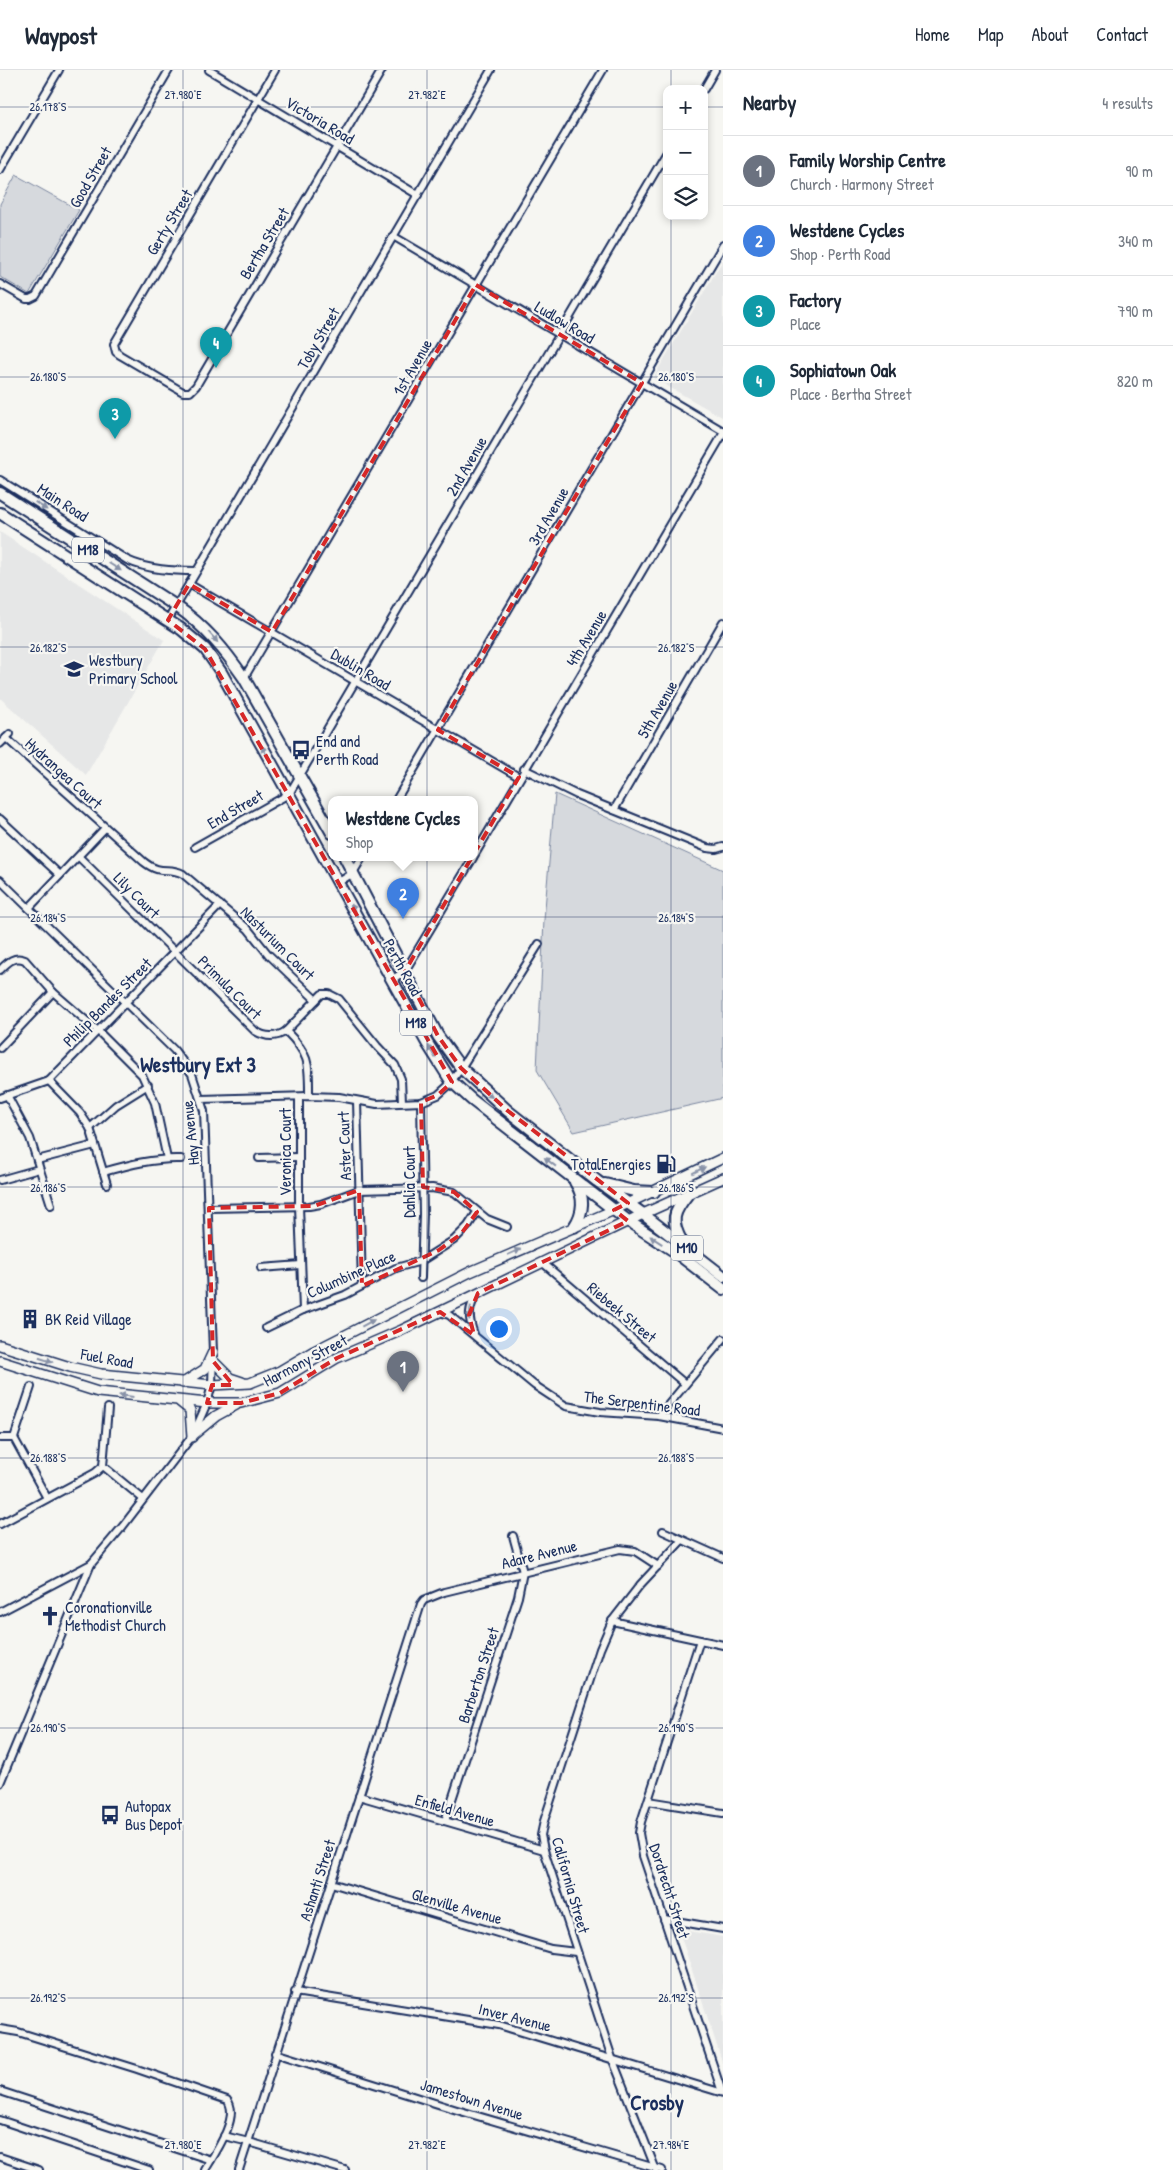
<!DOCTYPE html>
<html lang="en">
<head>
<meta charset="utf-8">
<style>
	body { margin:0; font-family:"Patrick Hand",sans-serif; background:#f2f2f3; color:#1f2937 }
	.controls { position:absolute; right:15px; top:15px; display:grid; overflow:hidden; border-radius:10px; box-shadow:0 2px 8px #0003 }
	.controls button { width:45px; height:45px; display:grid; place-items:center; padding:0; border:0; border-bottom:1px solid #e0e1e3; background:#fff; color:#1f2937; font:25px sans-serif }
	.you { position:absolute; left:498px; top:1258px; width:18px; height:18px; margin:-12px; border:4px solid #fff; border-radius:50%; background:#1a73e8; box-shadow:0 0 0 8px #1a73e833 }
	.badge { display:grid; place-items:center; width:32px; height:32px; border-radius:50%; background:#2563eb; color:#fff; font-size:16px; font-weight:700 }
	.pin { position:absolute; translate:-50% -41px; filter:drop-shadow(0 1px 2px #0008) }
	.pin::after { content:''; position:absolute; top:26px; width:18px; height:15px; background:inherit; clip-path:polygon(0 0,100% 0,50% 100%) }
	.popup { position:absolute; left:328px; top:726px; width:150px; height:65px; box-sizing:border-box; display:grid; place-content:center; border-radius:10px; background:#fff; filter:drop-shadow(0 1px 4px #0005); font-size:16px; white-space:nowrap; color:#747a83 }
	.popup b { font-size:19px; color:#1f2937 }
	.popup::after { content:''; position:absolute; left:50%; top:100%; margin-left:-10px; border:10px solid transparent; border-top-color:#fff }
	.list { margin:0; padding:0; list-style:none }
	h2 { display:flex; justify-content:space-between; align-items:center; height:65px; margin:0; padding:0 20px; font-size:21px }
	h2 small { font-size:16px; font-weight:400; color:#747a83 }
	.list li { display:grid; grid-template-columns:32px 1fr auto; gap:15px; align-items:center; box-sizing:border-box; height:70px; padding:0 20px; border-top:1px solid #e0e1e3 }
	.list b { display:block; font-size:19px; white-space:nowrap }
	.list p { margin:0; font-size:16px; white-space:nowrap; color:#747a83 }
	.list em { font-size:16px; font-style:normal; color:#747a83 }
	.icon { flex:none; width:28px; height:28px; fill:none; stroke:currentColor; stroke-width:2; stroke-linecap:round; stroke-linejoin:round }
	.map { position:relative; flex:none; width:723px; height:2100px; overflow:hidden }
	header { display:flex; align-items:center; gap:30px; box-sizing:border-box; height:70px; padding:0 25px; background:#fff; border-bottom:1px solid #e0e1e3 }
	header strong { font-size:24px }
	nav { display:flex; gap:28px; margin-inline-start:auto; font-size:18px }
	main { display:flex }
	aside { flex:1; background:#fff }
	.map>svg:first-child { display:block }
	.built { fill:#e6e7e7 }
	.green { fill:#d6d9dd; stroke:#78849e }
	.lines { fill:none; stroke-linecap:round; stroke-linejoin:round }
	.minor-casing { stroke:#1b2f5e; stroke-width:10 }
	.secondary-casing { stroke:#1b2f5e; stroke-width:12 }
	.primary-casing { stroke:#1b2f5e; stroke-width:14 }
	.minor { stroke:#f6f6f2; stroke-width:6 }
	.secondary { stroke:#f6f6f2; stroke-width:9 }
	.primary { stroke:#f6f6f2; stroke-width:10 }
	.oneway { fill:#8892a8 }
	.marked { fill:none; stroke:#d62828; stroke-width:4; stroke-dasharray:10 6; stroke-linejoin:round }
	.ticks { fill:none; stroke:#1b2f5e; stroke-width:1; stroke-opacity:0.45 }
	.labels { text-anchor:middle; stroke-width:4.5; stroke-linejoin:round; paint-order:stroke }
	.shield { fill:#f6f6f2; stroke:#5d6b8a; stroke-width:1 }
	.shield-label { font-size:15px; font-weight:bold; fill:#1b2f5e }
	.street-label { font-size:16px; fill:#1b2f5e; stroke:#f6f6f2 }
	.poi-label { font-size:16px; fill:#1b2f5e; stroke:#f6f6f2; text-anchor:start }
	.district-label { font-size:21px; font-weight:bold; fill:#1b2f5e; stroke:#f6f6f2 }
	.ticks-label { font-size:12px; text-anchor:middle; fill:#1b2f5e; stroke:#f6f6f2; stroke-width:4.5; stroke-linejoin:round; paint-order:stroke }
</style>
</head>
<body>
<header>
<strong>Waypost</strong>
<nav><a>Home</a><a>Map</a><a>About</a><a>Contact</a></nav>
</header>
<main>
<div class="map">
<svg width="723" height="2100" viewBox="0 0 723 2100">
	<rect width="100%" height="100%" fill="#f6f6f2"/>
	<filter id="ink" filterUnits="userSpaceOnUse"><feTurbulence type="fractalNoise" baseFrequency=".02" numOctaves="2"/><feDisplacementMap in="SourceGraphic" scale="10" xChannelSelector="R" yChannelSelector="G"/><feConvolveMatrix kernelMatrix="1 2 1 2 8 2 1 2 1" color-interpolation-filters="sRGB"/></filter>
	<g filter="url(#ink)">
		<g class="built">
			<polygon points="723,190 723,346 722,347 653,308"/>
			<polygon points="0,462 164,570 86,705 0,628"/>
			<polygon points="688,1861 723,1867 723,1994 681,1867"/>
		</g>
		<g class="green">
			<polygon points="16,105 79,140 29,224 0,207 0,134"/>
			<polygon points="555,724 723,800 723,1028 574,1062 537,1000 544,850"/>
		</g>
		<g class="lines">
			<defs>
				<g id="minor">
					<polyline points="209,0 418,125"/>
					<polyline points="275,0 114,274 116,282 120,285 183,322 190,322 196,316 382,0"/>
					<polyline points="704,19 715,0"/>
					<polyline points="0,100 59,0"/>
					<polyline points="393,166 723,361"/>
					<polyline points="0,214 26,229 30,229 36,226 169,0"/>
					<path d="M0,410l127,80c21,10 47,11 69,11"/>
					<polyline points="189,514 519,707"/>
					<polyline points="168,550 491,0"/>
					<polyline points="244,608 603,0"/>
					<path d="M6,668l138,124c18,14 24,4 39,12l65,55 20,25 48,46"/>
					<polyline points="0,674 10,664"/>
					<polyline points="524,699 577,725 707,778 716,779 723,777"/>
					<polyline points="396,730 723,175"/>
					<polyline points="614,740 723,552"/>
					<polyline points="0,749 60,805"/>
					<polyline points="195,777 289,724 667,82"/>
					<polyline points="474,786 723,364"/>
					<path d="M79,787l176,174c10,6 21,7 31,0 24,24 23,32 23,65"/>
					<polyline points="0,810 174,980 192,1004 204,1041 213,1282 212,1315 207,1333 193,1365 123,1456 91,1494 0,1713"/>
					<polyline points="339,812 353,803 362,788"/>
					<polyline points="29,838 105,758"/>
					<path d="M0,900c7,-7 14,-15 25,-10l28,32 45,39 44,44 13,28 12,56"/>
					<polyline points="393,909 405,901 473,788"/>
					<polyline points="286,961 322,924 329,924 339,929 377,976 395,995 401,1009 402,1032"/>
					<polyline points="0,978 53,922"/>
					<polyline points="49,1011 80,1043 90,1058 107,1114"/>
					<polyline points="7,1025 30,1068 51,1135"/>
					<polyline points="299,1027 299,1136 303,1240"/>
					<polyline points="0,1028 49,1011 220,835"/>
					<polyline points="201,1029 309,1026 339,1027 377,1034 421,1032 438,1025 448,1016 461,998 539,874"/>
					<polyline points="357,1031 362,1216"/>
					<polyline points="90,1058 116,1035 148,1015"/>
					<polyline points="259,1088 298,1087"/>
					<polyline points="37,1090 95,1075"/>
					<path d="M103,1102c25,-7 51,-14 78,-13"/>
					<polyline points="0,1110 39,1099"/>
					<polyline points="209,1138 309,1136 321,1134 359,1120 432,1118 454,1122 487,1149 507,1157"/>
					<polyline points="543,1193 684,1313"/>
					<polyline points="261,1198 301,1195"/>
					<polyline points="421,1208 423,1144 421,1032"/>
					<polyline points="440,1242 449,1245 534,1315 566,1336 600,1342 659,1346 723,1358"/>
					<polyline points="266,1258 303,1240 345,1225 396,1198 421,1191 454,1170 468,1156 477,1142"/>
					<path d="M474,1264c-6,-16 -6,-26 3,-40"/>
					<polyline points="31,1317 14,1368 47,1428"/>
					<polyline points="108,1338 103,1396 143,1429"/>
					<polyline points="659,1346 723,1269"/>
					<polyline points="0,1368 14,1368"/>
					<polyline points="0,1454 95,1403 103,1396"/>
					<polyline points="663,1461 723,1488"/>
					<polyline points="0,1542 91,1494"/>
					<polyline points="612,1551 723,1575"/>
					<polyline points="700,1570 641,1752 639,1763 643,1786 722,2022"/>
					<polyline points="359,1726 544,1780"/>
					<polyline points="648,1731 723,1743"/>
					<polyline points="445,1751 518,1527 523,1502 513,1466"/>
					<polyline points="331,1813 551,1879 576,1882"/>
					<polyline points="664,1849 723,1859"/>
					<polyline points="295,1922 499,1955 723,2023"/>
					<path d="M0,1959l18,3 119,37 90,31c14,16 -13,55 -22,70"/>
					<polyline points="275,1983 457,2040 662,2100"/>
					<polyline points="0,2021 211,2090"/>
					<polyline points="0,2050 149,2100"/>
					<polyline points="224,2066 249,2072 345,2100"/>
					<polyline points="0,2087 39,2100"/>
					<polyline points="239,2100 421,1534 424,1530 444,1522 620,1479 635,1481 658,1496"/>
					<polyline points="656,2100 612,1988 544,1780 541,1765 544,1751 600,1579 612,1551 640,1515 682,1470"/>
				</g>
				<g id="secondary">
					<polyline points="0,1275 70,1297 101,1304 212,1315 250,1313 280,1301 314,1281 470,1202 614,1140 723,1088"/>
					<polyline points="0,1291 98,1322 207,1333 241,1333 280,1323 337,1288 402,1260 643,1144 723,1108"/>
					<polyline points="213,1291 230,1308 242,1312"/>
					<polyline points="183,1313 205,1299 213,1282"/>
					<polyline points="180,1332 190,1340 192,1367"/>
					<polyline points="193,1365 216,1346 236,1335"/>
				</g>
				<g id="primary">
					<path d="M0,423l176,113c29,20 49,44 68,72l88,155"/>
					<polyline points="0,443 181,559 205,579 221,602 427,973 451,1011 472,1030 628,1151 674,1181 723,1219"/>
					<polyline points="345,788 438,966 461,998 508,1041 597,1111 643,1144 723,1206"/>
					<polyline points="605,1114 634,1121 654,1122"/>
					<path d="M574,1157c10,-15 11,-30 1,-45"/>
					<path d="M682,1172c-12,-22 -9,-29 6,-48"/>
				</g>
			</defs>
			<use href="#minor" class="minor-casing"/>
			<use href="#secondary" class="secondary-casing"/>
			<use href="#primary" class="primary-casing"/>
			<use href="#minor" class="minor"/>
			<use href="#secondary" class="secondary"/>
			<use href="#primary" class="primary"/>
		</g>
		<defs><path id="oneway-solid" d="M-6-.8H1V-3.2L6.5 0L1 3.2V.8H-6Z" transform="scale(1.25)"/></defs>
		<g class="oneway">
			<use href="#oneway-solid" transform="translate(41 436) rotate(33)"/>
			<use href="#oneway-solid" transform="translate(115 497) rotate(32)"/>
			<use href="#oneway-solid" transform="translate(213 567) rotate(49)"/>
			<use href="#oneway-solid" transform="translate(265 682) rotate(-119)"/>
			<use href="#oneway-solid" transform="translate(354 840) rotate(-119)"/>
			<use href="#oneway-solid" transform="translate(432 982) rotate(-120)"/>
			<use href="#oneway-solid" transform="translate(487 1023) rotate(41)"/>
			<use href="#oneway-solid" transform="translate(550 1092) rotate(-142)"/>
			<use href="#oneway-solid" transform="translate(699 1100) rotate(-26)"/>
			<use href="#oneway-solid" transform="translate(656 1170) rotate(-147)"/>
			<use href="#oneway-solid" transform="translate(514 1182) rotate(-24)"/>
			<use href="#oneway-solid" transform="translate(470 1243) rotate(96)"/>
			<use href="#oneway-solid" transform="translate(368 1253) rotate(-28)"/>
			<use href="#oneway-solid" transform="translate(46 1290) rotate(18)"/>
			<use href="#oneway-solid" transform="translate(126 1326) rotate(-173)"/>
		</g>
	</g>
	<path class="marked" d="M476,215l166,98 -204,347 81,47 -114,194 33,65 23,32 47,43 120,92 -14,7 14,11 -150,72 -9,22 5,20 -34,-23 -103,46 -57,35 -39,10h-34l5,-18h21l-20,-24 -4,-153 105,-2 45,-16 3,96 77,-36 22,-16 16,-22 -23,-20 -31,-5 -2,-85 17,-7 14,-13 -247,-433 -37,-29 21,-36 83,48z"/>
	<path class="ticks" d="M183,0v2100M427,0v2100M671,0v19M0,37h667M704,37h19M671,146v1954M0,307h723M0,577h723M0,847h723M0,1117h723M0,1388h723M0,1658h723M0,1928h723"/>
	<defs>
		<symbol id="school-bare" viewBox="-9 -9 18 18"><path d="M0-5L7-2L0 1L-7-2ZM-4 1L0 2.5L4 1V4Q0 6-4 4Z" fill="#1b2f5e" stroke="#f6f6f2" stroke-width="2.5" paint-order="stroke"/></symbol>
		<symbol id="bus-bare" viewBox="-9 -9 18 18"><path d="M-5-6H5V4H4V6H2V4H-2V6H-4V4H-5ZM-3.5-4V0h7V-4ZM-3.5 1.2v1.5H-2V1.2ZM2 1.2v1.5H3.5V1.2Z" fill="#1b2f5e" stroke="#f6f6f2" stroke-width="2.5" paint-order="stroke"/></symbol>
		<symbol id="fuel-bare" viewBox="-9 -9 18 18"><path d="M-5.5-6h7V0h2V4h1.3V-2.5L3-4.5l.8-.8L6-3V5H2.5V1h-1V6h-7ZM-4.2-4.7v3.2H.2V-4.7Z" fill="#1b2f5e" stroke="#f6f6f2" stroke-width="2.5" paint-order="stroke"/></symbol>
		<symbol id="building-bare" viewBox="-9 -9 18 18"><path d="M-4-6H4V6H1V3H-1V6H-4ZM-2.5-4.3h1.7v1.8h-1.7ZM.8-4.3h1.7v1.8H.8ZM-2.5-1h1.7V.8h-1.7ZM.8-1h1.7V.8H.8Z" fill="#1b2f5e" stroke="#f6f6f2" stroke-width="2.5" paint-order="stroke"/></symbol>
		<symbol id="church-bare" viewBox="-9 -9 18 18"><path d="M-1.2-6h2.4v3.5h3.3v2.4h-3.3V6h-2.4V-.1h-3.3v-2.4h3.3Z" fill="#1b2f5e" stroke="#f6f6f2" stroke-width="2.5" paint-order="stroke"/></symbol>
	</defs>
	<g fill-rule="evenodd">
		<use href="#school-bare" x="60" y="585" width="28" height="28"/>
		<use href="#bus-bare" x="287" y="666" width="28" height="28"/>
		<use href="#fuel-bare" x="652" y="1080" width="28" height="28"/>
		<use href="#building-bare" x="16" y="1235" width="28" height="28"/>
		<use href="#church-bare" x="36" y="1532" width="28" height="28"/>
		<use href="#bus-bare" x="96" y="1731" width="28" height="28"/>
	</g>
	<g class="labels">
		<g class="shield">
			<rect x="72" y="467.5" width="32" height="25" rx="4"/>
			<rect x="400" y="940.5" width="32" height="25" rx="4"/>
			<rect x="671" y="1165.5" width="32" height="25" rx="4"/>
		</g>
		<g class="shield-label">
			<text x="88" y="485">M18</text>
			<text x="416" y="958">M18</text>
			<text x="687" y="1183">M10</text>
		</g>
		<g class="street-label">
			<text transform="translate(320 50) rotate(31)" y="6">Victoria Road</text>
			<text transform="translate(90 107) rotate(-60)" y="6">Good Street</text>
			<text transform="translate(169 152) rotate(-59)" y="6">Gerty Street</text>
			<text transform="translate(264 173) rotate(-59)" y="6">Bertha Street</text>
			<text transform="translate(565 252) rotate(31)" y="6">Ludlow Road</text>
			<text transform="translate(318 268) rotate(-60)" y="6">Toby Street</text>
			<text transform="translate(412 297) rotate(-60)" y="6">1st Avenue</text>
			<text transform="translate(466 396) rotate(-60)" y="6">2nd Avenue</text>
			<text transform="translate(63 432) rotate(33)" y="6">Main Road</text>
			<text transform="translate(548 446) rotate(-60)" y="6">3rd Avenue</text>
			<text transform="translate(586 568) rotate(-59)" y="6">4th Avenue</text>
			<text transform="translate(361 599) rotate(31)" y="6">Dublin Road</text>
			<text transform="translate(657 639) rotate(-60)" y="6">5th Avenue</text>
			<text transform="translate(64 703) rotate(42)" y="6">Hydrangea Court</text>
			<text transform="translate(235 739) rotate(-30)" y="6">End Street</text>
			<text transform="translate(137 825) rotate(45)" y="6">Lily Court</text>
			<text transform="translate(278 873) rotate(45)" y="6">Nasturium Court</text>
			<text transform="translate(403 897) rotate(61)" y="6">Perth Road</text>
			<text transform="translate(230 917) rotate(45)" y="6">Primula Court</text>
			<text transform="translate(107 932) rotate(-45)" y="6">Philip Bandes Street</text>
			<text transform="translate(190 1063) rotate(-96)" y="6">Hay Avenue</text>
			<text transform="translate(344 1076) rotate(-92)" y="6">Aster Court</text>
			<text transform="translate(285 1082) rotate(-90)" y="6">Veronica Court</text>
			<text transform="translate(409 1112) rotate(-90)" y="6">Dahlia Court</text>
			<text transform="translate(351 1204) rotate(-24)" y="6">Columbine Place</text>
			<text transform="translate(622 1242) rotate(40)" y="6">Riebeek Street</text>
			<text transform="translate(107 1288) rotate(10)" y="6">Fuel Road</text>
			<text transform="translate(305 1290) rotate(-28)" y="6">Harmony Street</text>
			<text transform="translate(642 1333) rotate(7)" y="6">The Serpentine Road</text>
			<text transform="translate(539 1484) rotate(-14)" y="6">Adare Avenue</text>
			<text transform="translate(478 1605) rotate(-72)" y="6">Barberton Street</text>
			<text transform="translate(455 1740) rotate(16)" y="6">Enfield Avenue</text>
			<text transform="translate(317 1810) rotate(-72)" y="6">Ashanti Street</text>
			<text transform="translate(571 1815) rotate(74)" y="6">California Street</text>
			<text transform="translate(670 1821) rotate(72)" y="6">Dordrecht Street</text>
			<text transform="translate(457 1836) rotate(16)" y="6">Glenville Avenue</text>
			<text transform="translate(515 1947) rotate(14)" y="6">Inver Avenue</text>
			<text transform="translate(472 2029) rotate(17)" y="6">Jamestown Avenue</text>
		</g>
		<g class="poi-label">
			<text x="89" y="596">Westbury<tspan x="89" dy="18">Primary School</tspan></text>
			<text x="316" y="677">End and<tspan x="316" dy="18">Perth Road</tspan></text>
			<text x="651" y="1100" text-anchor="end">TotalEnergies</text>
			<text x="45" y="1255">BK Reid Village</text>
			<text x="65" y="1543">Coronationville<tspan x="65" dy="18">Methodist Church</tspan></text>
			<text x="125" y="1742">Autopax<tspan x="125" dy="18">Bus Depot</tspan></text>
		</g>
		<g class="district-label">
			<text x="198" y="1002">Westbury Ext 3</text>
			<text x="657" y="2040">Crosby</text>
		</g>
	</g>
	<g class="ticks-label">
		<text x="183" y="29">27.980°E</text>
		<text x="427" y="29">27.982°E</text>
		<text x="48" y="41">26.178°S</text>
		<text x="48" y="311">26.180°S</text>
		<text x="676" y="311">26.180°S</text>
		<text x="48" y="582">26.182°S</text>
		<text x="676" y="582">26.182°S</text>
		<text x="48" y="852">26.184°S</text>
		<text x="676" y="852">26.184°S</text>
		<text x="48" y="1122">26.186°S</text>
		<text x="676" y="1122">26.186°S</text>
		<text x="48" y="1392">26.188°S</text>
		<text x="676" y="1392">26.188°S</text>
		<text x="48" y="1662">26.190°S</text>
		<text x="676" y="1662">26.190°S</text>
		<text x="48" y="1932">26.192°S</text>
		<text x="676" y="1932">26.192°S</text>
		<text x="183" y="2079">27.980°E</text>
		<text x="427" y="2079">27.982°E</text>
		<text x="671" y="2079">27.984°E</text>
	</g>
</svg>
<div class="controls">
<button>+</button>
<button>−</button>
<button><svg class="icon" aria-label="layers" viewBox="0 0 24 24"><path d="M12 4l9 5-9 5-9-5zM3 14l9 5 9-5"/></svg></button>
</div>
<div class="you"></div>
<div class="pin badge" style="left:403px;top:1322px;background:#6b7280">1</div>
<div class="pin badge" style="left:403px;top:849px;background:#3f7fe0">2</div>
<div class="popup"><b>Westdene Cycles</b>Shop</div>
<div class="pin badge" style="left:115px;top:369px;background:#0f9aa8">3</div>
<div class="pin badge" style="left:216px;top:298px;background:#0f9aa8">4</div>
</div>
<aside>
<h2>Nearby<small>4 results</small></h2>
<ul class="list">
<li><span class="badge" style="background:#6b7280">1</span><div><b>Family Worship Centre</b><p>Church · Harmony Street</p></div><em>90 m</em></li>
<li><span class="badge" style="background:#3f7fe0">2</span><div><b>Westdene Cycles</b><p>Shop · Perth Road</p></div><em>340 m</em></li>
<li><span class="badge" style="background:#0f9aa8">3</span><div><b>Factory</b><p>Place</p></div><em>790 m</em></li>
<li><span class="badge" style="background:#0f9aa8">4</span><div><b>Sophiatown Oak</b><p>Place · Bertha Street</p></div><em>820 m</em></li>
</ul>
</aside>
</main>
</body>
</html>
